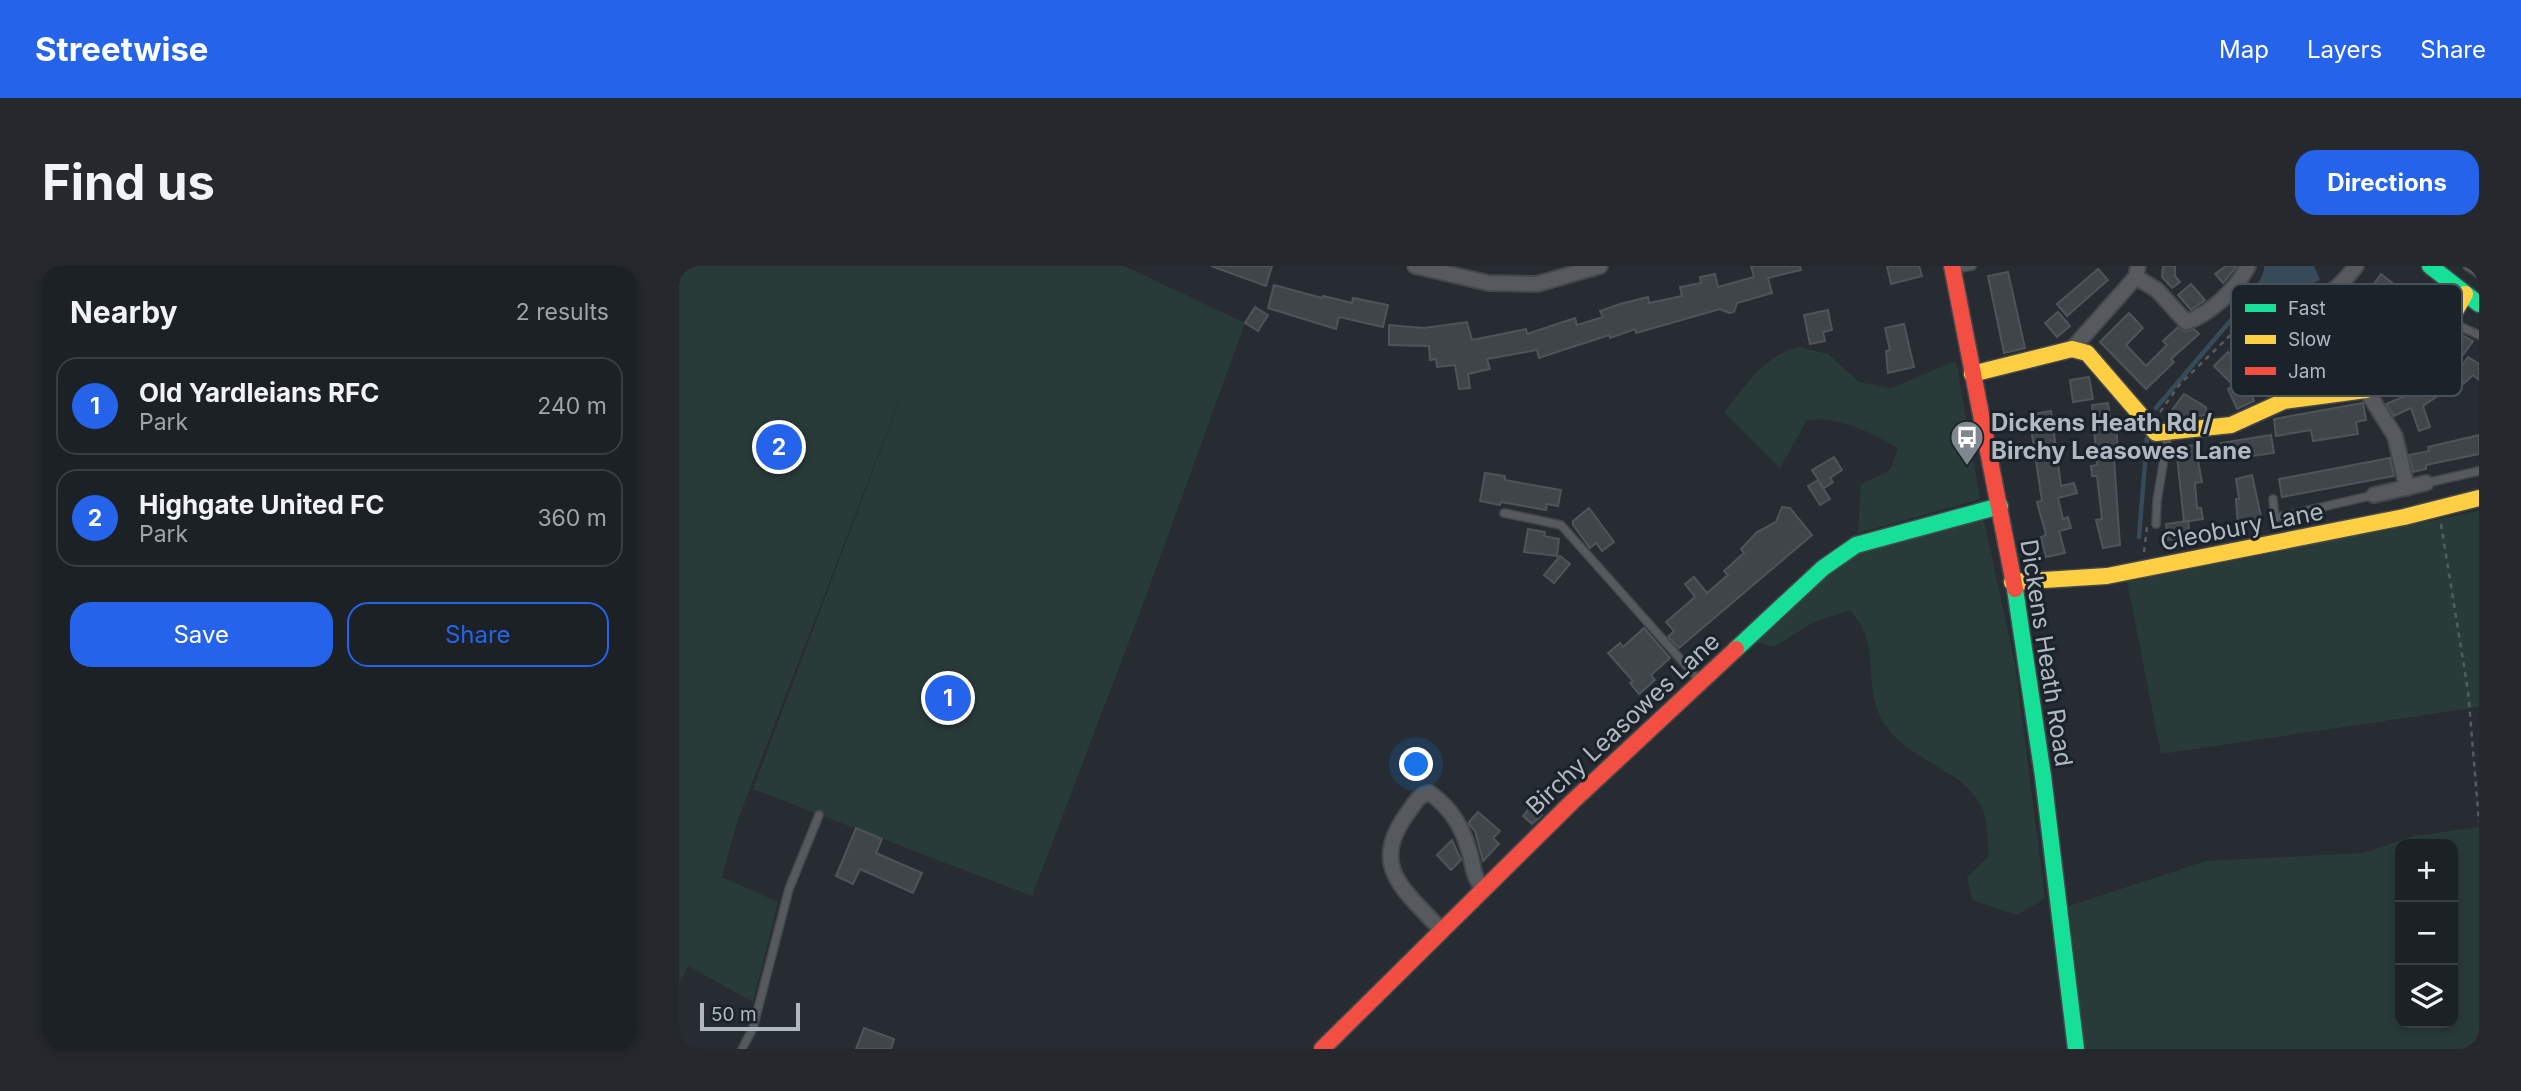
<!DOCTYPE html>
<html lang="en">
<head>
<meta charset="utf-8">
<style>
	body { margin:0; font-family:Inter,sans-serif; background:#25292d; color:#f1f3f6 }
	.controls { position:absolute; right:21px; bottom:21px; display:grid; overflow:hidden; border-radius:14px; box-shadow:0 4px 10px #0003 }
	.controls button { width:63px; height:63px; display:grid; place-items:center; padding:0; border:0; border-bottom:2px solid #3a3e42; background:#1c2125; color:#f1f3f6; font:35px sans-serif }
	.scale { position:absolute; left:21px; bottom:18px; width:100px; box-sizing:border-box; padding-left:7px; border:4px solid #b0b9c2; border-top:0; font-size:19px; line-height:24px; white-space:nowrap; color:#b0b9c2; -webkit-text-stroke:5px #1b232a; paint-order:stroke }
	.you { position:absolute; left:738px; top:499px; width:24px; height:24px; margin:-18px; border:5px solid #fff; border-radius:50%; background:#1a73e8; box-shadow:0 0 0 10px #1a73e833 }
	.badge { display:grid; place-items:center; width:46px; height:46px; border-radius:50%; background:#2563eb; color:#fff; font-size:23px; font-weight:700 }
	.pin { position:absolute; translate:-50% -50%; border:4px solid #fff; box-shadow:0 2px 7px #0006 }
	.list { margin:0; padding:0; list-style:none }
	h2 { display:flex; justify-content:space-between; align-items:center; height:91px; margin:0; padding:0 28px; font-size:30px }
	h2 small { font-size:23px; font-weight:400; color:#a0a3a7 }
	.list li { display:grid; grid-template-columns:46px 1fr auto; gap:21px; align-items:center; box-sizing:border-box; height:98px; margin:0 14px 14px; padding:0 14px; border:2px solid #3a3e42; border-radius:21px }
	.list b { display:block; font-size:26px; white-space:nowrap }
	.list p { margin:0; font-size:23px; white-space:nowrap; color:#a0a3a7 }
	.list em { font-size:23px; font-style:normal; color:#a0a3a7 }
	.actions { display:flex; gap:14px; padding:21px 28px }
	.actions a { flex:1; padding:16px 0; border:2px solid #2563eb; border-radius:21px; text-align:center; font-size:24px; color:#2563eb }
	.actions .main { background:#2563eb; color:#fff }
	.icon { flex:none; width:38px; height:38px; fill:none; stroke:currentColor; stroke-width:2; stroke-linecap:round; stroke-linejoin:round }
	.map { position:relative; flex:none; width:1800px; height:783px; overflow:hidden; border-radius:21px }
	header { display:flex; align-items:center; gap:42px; box-sizing:border-box; height:98px; padding:0 35px; background:#2563eb; color:#fff }
	header strong { font-size:33px }
	nav { display:flex; gap:38px; margin-inline-start:auto; font-size:24px }
	.intro { display:flex; align-items:center; justify-content:space-between; box-sizing:border-box; height:168px; padding:0 42px }
	h1 { margin:0; font-size:49px }
	.button { padding:18px 32px; border-radius:21px; background:#2563eb; color:#fff; font-size:24px; font-weight:700 }
	main { display:flex; gap:42px; padding:0 42px }
	aside { flex:1; background:#1c2125; border-radius:21px; box-shadow:0 4px 10px #0003 }
	.map>svg:first-child { display:block }
	.green { fill:#293b39; fill-rule:evenodd }
	.water { fill:#374a59 }
	.lines { fill:none; stroke-linecap:round; stroke-linejoin:round }
	.stream { stroke:#374a59; stroke-width:4.5 }
	.building { fill:#404549; stroke:#4e5459; stroke-width:2 }
	.lane-casing { stroke:#44484c; stroke-width:10 }
	.street-casing { stroke:#44484c; stroke-width:18 }
	.fast-casing { stroke:#44484c; stroke-width:19 }
	.slow-casing { stroke:#44484c; stroke-width:19 }
	.jam-casing { stroke:#44484c; stroke-width:19 }
	.path { stroke:#565b5e; stroke-width:2.5; stroke-dasharray:5 5; stroke-linecap:butt }
	.lane { stroke:#565a5f; stroke-width:7 }
	.street { stroke:#565a5f; stroke-width:14 }
	.fast { stroke:#16e098; stroke-width:16 }
	.slow { stroke:#ffcf43; stroke-width:16 }
	.jam { stroke:#f24e42; stroke-width:16 }
	.labels { text-anchor:middle; stroke-width:6; stroke-linejoin:round; paint-order:stroke }
	.poi-label { font-size:24px; font-weight:bold; fill:#b0b9c2; stroke:#1b232a; text-anchor:start }
	.street-label { font-size:24px; fill:#b0b9c2; stroke:#1b232a }
	.key { fill:#1b232a; stroke:#485058; stroke-width:2 }
	.key-label { font-size:19px; fill:#b0b9c2 }
</style>
</head>
<body>
<header>
<strong>Streetwise</strong>
<nav><a>Map</a><a>Layers</a><a>Share</a></nav>
</header>
<div class="intro"><h1>Find us</h1><a class="button">Directions</a></div>
<main>
<aside>
<h2>Nearby<small>2 results</small></h2>
<ul class="list">
<li><span class="badge">1</span><div><b>Old Yardleians RFC</b><p>Park</p></div><em>240 m</em></li>
<li><span class="badge">2</span><div><b>Highgate United FC</b><p>Park</p></div><em>360 m</em></li>
</ul>
<div class="actions"><a class="main">Save</a><a>Share</a></div>
</aside>
<div class="map">
<svg width="1800" height="783" viewBox="0 0 1800 783">
	<rect width="100%" height="100%" fill="#262c31"/>
	<g class="green">
		<polygon points="0,0 445,0 566,57 463,341 353,630 74,523 236,93 58,556 43,611 99,636 74,736 9,700 0,718"/>
		<path d="M1120,81l29,7 31,28 32,6 65,-27 24,138 -122,34 3,-49 29,-14 8,-22c-28,-16 -58,-32 -91,-28l-27,48 -56,-56c21,-25 42,-59 75,-65z"/>
		<polygon points="1800,245 1800,441 1482,488 1448,316"/>
		<path d="M1304,250l32,148 30,234 -28,17 -45,-15 -5,-23 22,-21c-2,-14 -1,-35 -7,-48 -20,-45 -89,-47 -106,-102 -11,-38 4,-61 -26,-96l-36,12 -40,25 -19,-5 95,-88z"/>
		<path d="M1800,561v222h-395l-15,-143 137,-45 158,-8 49,-17zM1721,578h53v179h-53z"/>
	</g>
	<path class="water" d="M1585,0h50l6,14 -51,21 -32,23 -6,-4v-6c10,-12 34,-32 33,-48z"/>
	<g class="lines">
		<g class="stream">
			<polyline points="1477,142 1552,54"/>
			<polyline points="1460,271 1468,172"/>
		</g>
	</g>
	<g class="building">
		<polygon points="532,0 593,0 587,20"/>
		<polygon points="1072,0 1121,0 1122,4 1089,12 1093,27 1058,37 1055,46 1050,47 1041,43 957,67 956,63 931,72 930,69 860,92 858,84 808,93 811,103 789,108 791,122 780,123 776,99 758,101 757,93 751,94 750,80 710,79 710,59 745,62 788,56 793,74 847,63 848,68 896,52 898,59 924,51 921,45 941,38 969,31 970,37 1003,30 1001,21 1022,17 1021,11 1036,8 1039,21 1075,11"/>
		<polygon points="1208,0 1240,0 1243,10 1212,18"/>
		<polygon points="1484,0 1496,0 1496,10 1501,16 1493,22 1483,11"/>
		<polygon points="1547,0 1558,0 1544,17 1536,8"/>
		<polygon points="1419,3 1429,14 1388,50 1378,38"/>
		<polygon points="1329,6 1346,82 1325,87 1309,10"/>
		<polygon points="1702,8 1754,49 1740,69 1688,28"/>
		<polygon points="1512,18 1526,34 1512,44 1499,29"/>
		<polygon points="595,19 643,32 644,30 673,37 674,32 709,39 704,61 660,51 657,63 589,42"/>
		<polygon points="576,41 589,49 579,65 566,57"/>
		<polygon points="1149,44 1153,64 1144,66 1146,75 1131,78 1125,49"/>
		<polygon points="1379,46 1391,60 1378,71 1366,57"/>
		<polygon points="1450,47 1464,62 1447,79 1467,100 1488,79 1484,75 1499,61 1506,65 1515,63 1520,68 1492,93 1495,96 1467,123 1421,76"/>
		<polygon points="1225,58 1235,101 1209,107 1207,85 1211,84 1206,62"/>
		<polygon points="1594,63 1614,74 1596,105 1568,118 1575,135 1558,143 1549,123 1555,120 1535,100 1549,86 1567,104 1604,87 1586,77"/>
		<polygon points="1778,66 1794,75 1781,93 1765,82"/>
		<polygon points="1789,91 1800,98 1800,114 1794,109 1772,129 1763,119 1778,107"/>
		<polygon points="1410,111 1414,133 1394,136 1391,114"/>
		<polygon points="1753,111 1763,127 1744,140 1751,161 1740,165 1732,142 1715,150 1707,138 1734,127 1732,125"/>
		<polygon points="1505,128 1527,141 1528,149 1503,152 1493,144"/>
		<polygon points="1429,137 1431,151 1436,151 1438,171 1439,193 1435,193 1441,279 1424,282 1417,254 1423,253 1418,210 1413,210 1412,200 1418,199 1413,139"/>
		<polygon points="1684,137 1687,154 1677,156 1679,168 1634,175 1632,164 1597,170 1595,153"/>
		<polygon points="1372,145 1382,220 1395,217 1398,227 1379,232 1384,253 1389,251 1392,262 1380,265 1386,287 1367,291 1362,271 1367,269 1358,236 1363,235 1350,149"/>
		<polygon points="1592,169 1595,187 1544,194 1542,177"/>
		<polygon points="1800,169 1800,188 1747,199 1747,203 1734,206 1730,189 1750,185 1749,181"/>
		<polygon points="1516,179 1523,216 1516,217 1518,242 1522,242 1524,253 1505,256 1497,181"/>
		<polygon points="1155,191 1163,204 1151,212 1154,216 1145,222 1133,204"/>
		<polygon points="1711,192 1715,210 1603,231 1600,213"/>
		<polygon points="806,207 826,210 826,214 882,224 879,240 868,238 867,244 822,236 821,239 801,235"/>
		<polygon points="1573,209 1583,255 1559,259 1557,233 1560,233 1557,213"/>
		<polygon points="1139,214 1151,233 1141,239 1129,220"/>
		<polygon points="1103,241 1111,242 1133,269 1000,382 989,371 995,365 987,356 1016,331 1006,318 1015,311 1028,327 1049,309 1045,305 1065,287 1062,283 1078,266 1097,256"/>
		<polygon points="910,242 935,276 923,285 917,277 911,282 894,259 894,255"/>
		<polygon points="1509,255 1511,271 1489,274 1487,258"/>
		<polygon points="849,263 866,266 865,270 880,273 878,290 845,286"/>
		<polygon points="881,290 891,298 875,317 865,309"/>
		<polygon points="965,362 991,392 972,409 976,414 960,428 951,417 954,415 929,387 941,377 944,381"/>
		<polygon points="852,540 863,549 853,558 844,550"/>
		<polygon points="799,546 821,565 814,572 820,578 804,595 796,565 789,557"/>
		<polygon points="177,562 203,573 197,587 243,607 234,627 181,603 174,618 157,610"/>
		<polygon points="773,574 782,594 772,604 758,589"/>
		<polygon points="185,762 215,773 212,783 177,783"/>
	</g>
	<g class="lines">
		<defs>
			<g id="lane">
				<polyline points="1788,0 1800,8"/>
				<polyline points="1275,3 1293,0"/>
				<polyline points="1771,56 1800,69"/>
				<polyline points="1747,217 1800,205"/>
				<polyline points="1594,233 1596,252 1695,229"/>
				<polyline points="825,247 882,259 1020,414"/>
				<polyline points="1477,258 1478,235 1489,168"/>
				<polyline points="63,783 74,762 110,623 140,549"/>
			</g>
			<g id="street">
				<polyline points="736,0 809,17 858,18 921,0"/>
				<path d="M1459,0l-2,11 21,13 29,32c25,-8 50,-33 62,-56"/>
				<path d="M1618,48c24,-12 43,-26 59,-48"/>
				<polyline points="1580,53 1597,46 1618,48 1634,87 1646,130"/>
				<polyline points="1393,83 1457,11"/>
				<polyline points="1687,124 1716,170 1728,222"/>
				<polyline points="1695,229 1747,217"/>
				<path d="M763,665c-37,-41 -74,-64 -35,-117 7,-9 11,-20 23,-21 22,16 33,35 40,61 4,15 3,23 14,36"/>
			</g>
			<g id="fast">
				<polyline points="1751,0 1800,38"/>
				<polyline points="1336,323 1364,510 1397,783"/>
				<polyline points="1057,383 1144,302 1177,279 1321,240"/>
			</g>
			<g id="slow">
				<polyline points="1293,108 1393,83 1408,87 1477,167 1552,159 1605,135 1687,124 1716,116 1732,105 1770,56 1786,28"/>
				<polyline points="1333,316 1428,310 1725,251 1800,232"/>
			</g>
			<g id="jam">
				<polyline points="1273,0 1336,323"/>
				<polyline points="643,783 894,535 1057,383"/>
			</g>
		</defs>
		<use href="#lane" class="lane-casing"/>
		<use href="#street" class="street-casing"/>
		<use href="#fast" class="fast-casing"/>
		<use href="#slow" class="slow-casing"/>
		<use href="#jam" class="jam-casing"/>
		<g class="path">
			<polyline points="1558,38 1564,54"/>
			<polyline points="1481,146 1501,118 1567,54"/>
			<polyline points="1762,258 1789,425 1800,556"/>
			<polyline points="1465,286 1468,261"/>
		</g>
		<use href="#lane" class="lane"/>
		<use href="#street" class="street"/>
		<use href="#fast" class="fast"/>
		<use href="#slow" class="slow"/>
		<use href="#jam" class="jam"/>
	</g>
	<defs>
		<symbol id="bus-pin" viewBox="-11 -11 22 30"><path d="M0 17L-7.5 6A9.5 9.5 0 1 1 7.5 6Z" fill="#80888f" stroke="#1b232a"/><path d="M-5-6H5V4H4V6H2V4H-2V6H-4V4H-5ZM-3.5-4V0h7V-4ZM-3.5 1.2v1.5H-2V1.2ZM2 1.2v1.5H3.5V1.2Z" fill="#fff"/></symbol>
	</defs>
	<g fill-rule="evenodd">
		<use href="#bus-pin" x="1269" y="152" width="38" height="52"/>
	</g>
	<g class="labels">
		<g class="poi-label">
			<text x="1312" y="165">Dickens Heath Rd /<tspan x="1312" dy="28">Birchy Leasowes Lane</tspan></text>
		</g>
		<g class="street-label">
			<text transform="translate(1563 261) rotate(-11)" y="8">Cleobury Lane</text>
			<text transform="translate(1367 387) rotate(81)" y="8">Dickens Heath Road</text>
			<text transform="translate(944 458) rotate(-43)" y="8">Birchy Leasowes Lane</text>
		</g>
	</g>
	<rect x="1552" y="18" width="231" height="112" rx="10" class="key"/>
	<rect x="1566" y="38" width="31" height="8" fill="#16e098"/>
	<rect x="1566" y="69" width="31" height="9" fill="#ffcf43"/>
	<rect x="1566" y="101" width="31" height="8" fill="#f24e42"/>
	<g class="key-label">
		<text x="1609" y="49">Fast</text>
		<text x="1609" y="80">Slow</text>
		<text x="1609" y="112">Jam</text>
	</g>
</svg>
<div class="controls">
<button>+</button>
<button>−</button>
<button><svg class="icon" aria-label="layers" viewBox="0 0 24 24"><path d="M12 4l9 5-9 5-9-5zM3 14l9 5 9-5"/></svg></button>
</div>
<div class="scale">50 m</div>
<div class="you"></div>
<div class="pin badge" style="left:269px;top:432px">1</div>
<div class="pin badge" style="left:100px;top:181px">2</div>
</div>
</main>
</body>
</html>
